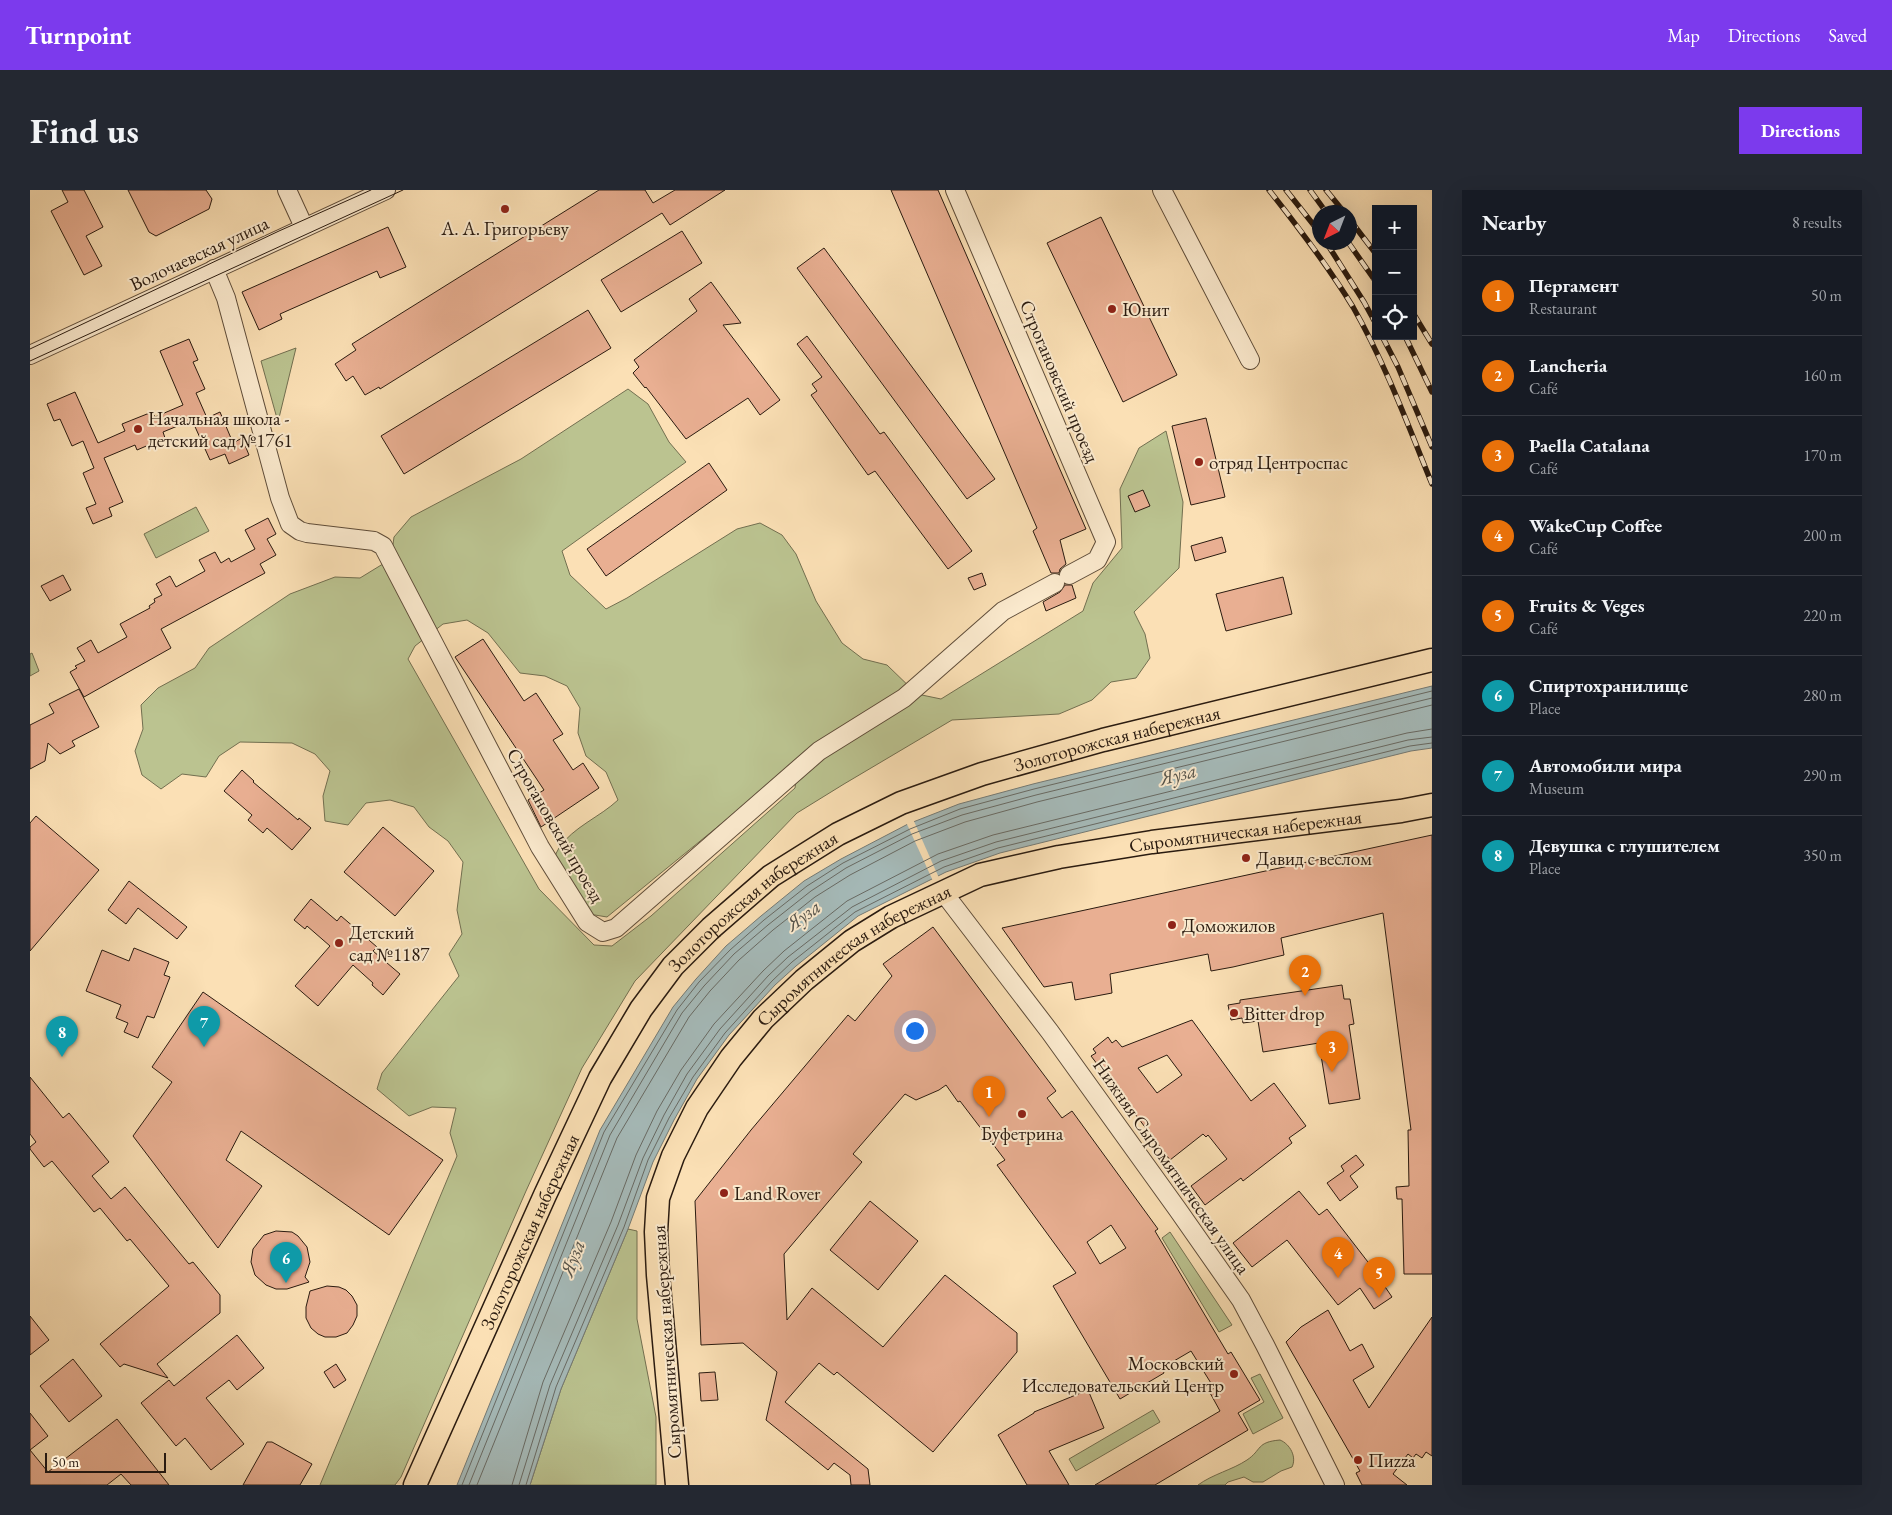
<!DOCTYPE html>
<html lang="en">
<head>
<meta charset="utf-8">
<style>
	body { margin:0; font-family:"EB Garamond",serif; background:#242831; color:#f1f3f6 }
	.controls { position:absolute; right:15px; top:15px; display:grid; overflow:hidden; border-radius:0px; box-shadow:0 5px 20px #0002 }
	.controls button { width:45px; height:45px; display:grid; place-items:center; padding:0; border:0; border-bottom:1px solid #363941; background:#171b24; color:#f1f3f6; font:25px sans-serif }
	.compass { position:absolute; left:1282px; top:15px; width:45px; height:45px; border-radius:50%; background:#171b24; box-shadow:0 5px 20px #0002; rotate:222deg }
	.scale { position:absolute; left:15px; bottom:12px; width:121px; box-sizing:border-box; padding-left:5px; border:2px solid #2a1b10; border-top:0; font-size:14px; line-height:18px; white-space:nowrap; color:#2a1b10; -webkit-text-stroke:4px #fcebcf; paint-order:stroke }
	.you { position:absolute; left:884px; top:840px; width:18px; height:18px; margin:-12px; border:4px solid #fff; border-radius:50%; background:#1a73e8; box-shadow:0 0 0 8px #1a73e833 }
	.badge { display:grid; place-items:center; width:32px; height:32px; border-radius:50%; background:#7c3aed; color:#fff; font-size:16px; font-weight:700 }
	.pin { position:absolute; translate:-50% -41px; filter:drop-shadow(0 1px 2px #0008) }
	.pin::after { content:''; position:absolute; top:26px; width:18px; height:15px; background:inherit; clip-path:polygon(0 0,100% 0,50% 100%) }
	.list { margin:0; padding:0; list-style:none }
	h2 { display:flex; justify-content:space-between; align-items:center; height:65px; margin:0; padding:0 20px; font-size:21px }
	h2 small { font-size:16px; font-weight:400; color:#9ea1a6 }
	.list li { display:grid; grid-template-columns:32px 1fr auto; gap:15px; align-items:center; box-sizing:border-box; height:80px; padding:0 20px; border-top:1px solid #363941 }
	.list b { display:block; font-size:19px; white-space:nowrap }
	.list p { margin:0; font-size:16px; white-space:nowrap; color:#9ea1a6 }
	.list em { font-size:16px; font-style:normal; color:#9ea1a6 }
	.icon { flex:none; width:28px; height:28px; fill:none; stroke:currentColor; stroke-width:2; stroke-linecap:round; stroke-linejoin:round }
	.map { position:relative; flex:none; width:1402px; height:1295px; overflow:hidden; border-radius:0px }
	header { display:flex; align-items:center; gap:30px; box-sizing:border-box; height:70px; padding:0 25px; background:#7c3aed; color:#fff }
	header strong { font-size:24px }
	nav { display:flex; gap:28px; margin-inline-start:auto; font-size:18px }
	.intro { display:flex; align-items:center; justify-content:space-between; box-sizing:border-box; height:120px; padding:0 30px }
	h1 { margin:0; font-size:35px }
	.button { padding:12px 22px; border-radius:0px; background:#7c3aed; color:#fff; font-size:18px; font-weight:700 }
	main { display:flex; gap:30px; padding:0 30px }
	aside { flex:1; background:#171b24; border-radius:0px; box-shadow:0 5px 20px #0002 }
	.map>svg:first-child { display:block }
	.green { fill:#bbc390; stroke:#726f50; fill-rule:evenodd }
	.water { fill:#a5bab9; stroke:#747a75 }
	.pier { fill:#fbe0b5 }
	.lines { fill:none; stroke-linecap:round; stroke-linejoin:round }
	.shore { stroke:#686a64; stroke-width:1 }
	.building { fill:#e9af92; stroke:#2a1b10; fill-rule:evenodd }
	.minor-casing { stroke:#5e4c39; stroke-width:20 }
	.major-casing { stroke:#2a1b10; stroke-width:25 }
	.minor { stroke:#fcebcf; stroke-width:18 }
	.major { stroke:#fbe0b5; stroke-width:22 }
	.tram { stroke:#2a1b10; stroke-width:1 }
	.rail-casing { stroke:#2a1b10; stroke-width:5.5 }
	.rail { stroke:#fcebcf; stroke-width:4; stroke-dasharray:11; stroke-linecap:butt }
	.poi-dot { fill:#8f2418; stroke:#fcebcf; stroke-width:2 }
	.labels { text-anchor:middle; stroke-width:4; stroke-linejoin:round; paint-order:stroke }
	.poi-label { font-size:19px; fill:#2a1b10; stroke:#fcebcf; text-anchor:start }
	.street-label { font-size:19px; fill:#2a1b10; stroke:#fcebcf }
	.water-label { font-size:20px; font-style:italic; fill:#55534b; stroke:#fcebcf }
</style>
</head>
<body>
<header>
<strong>Turnpoint</strong>
<nav><a>Map</a><a>Directions</a><a>Saved</a></nav>
</header>
<div class="intro"><h1>Find us</h1><a class="button">Directions</a></div>
<main>
<div class="map">
<svg width="1402" height="1295" viewBox="0 0 1402 1295">
	<rect width="100%" height="100%" fill="#fbe0b5"/>
	<filter id="stains"><feTurbulence type="fractalNoise" baseFrequency=".004" numOctaves="4"/><feColorMatrix values="0 0 0 0 .2 0 0 0 0 .09 0 0 0 0 .02 0 0 0 .5 -.17"/></filter>
	<radialGradient id="worn" r=".72"><stop offset=".6" stop-color="#630" stop-opacity="0"/><stop offset="1" stop-color="#630" stop-opacity=".3"/></radialGradient>
	<g class="green">
		<polygon points="266,158 248,232 231,171"/>
		<path d="M598,199l20,15 21,38 17,20 -124,89 8,24 36,34 21,-11 110,-69 23,-6 22,12 14,19 20,47 26,42 21,16 24,6 30,29 24,5 142,-88 10,-28 29,-35 -2,-59 19,-41 27,-17 17,71 -4,66 -45,44 11,22 5,24 -14,20 -25,4 -19,18 -33,14 -107,6 -108,64 -47,29 -162,168 -53,87 -56,123 -125,286 -6,8h-75l137,-329 -7,-23 6,-25 -24,-1 -23,9 -32,-27 5,-16 77,-97 -10,-22 13,-20 -5,-24 6,-48 -15,-21 -19,-14 -15,-20 -24,-7 -24,3 -18,22 -23,-4 -2,-25 7,-25 -15,-17 -23,-11 -52,-1 -21,14 -13,21 -24,-3 -21,15 -19,-14 -7,-24 8,-22 -2,-24 17,-17 37,-20 14,-20 81,-54 45,-17 25,1 31,-19 3,-22 17,-20 110,-58zM437,430l21,13 32,40 25,3 22,10 13,22 -2,25 8,23 20,16 12,28c-18,17 -45,27 -59,48 -4,6 -6,15 -9,22l21,41 36,6 179,-146 10,9 -1,8 -144,128 -39,30 -18,-1 -55,-56 -131,-230 7,-13 28,-22z"/>
		<polygon points="166,317 179,341 126,368 114,344"/>
		<polygon points="2,463 9,481 0,486 0,464"/>
		<polygon points="598,1039 607,1041 607,1129 626,1227 626,1295 500,1295 531,1199"/>
		<polygon points="1140,1042 1202,1135 1189,1142 1132,1048"/>
		<polygon points="1230,1184 1253,1228 1223,1244 1213,1224 1234,1212 1221,1188"/>
		<polygon points="1123,1220 1130,1232 1046,1281 1039,1269"/>
		<path d="M1250,1250c10,4 17,17 12,27l-11,4 -18,11h-10l-9,-5 -16,5 -3,3h-27c15,-11 34,-15 49,-25 15,-10 9,-18 33,-20z"/>
	</g>
	<polygon class="water" points="1402,496 1402,558 1381,561 970,663 916,682 828,726 766,776 745,795 699,845 667,889 644,930 623,972 598,1039 531,1199 500,1295 427,1295 570,940 643,817 666,789 696,756 731,726 774,691 811,669 878,634 929,614 1003,594"/>
	<polygon class="pier" points="883,629 909,688 903,691 876,632"/>
	<g class="lines">
		<g class="shore">
			<polyline points="432,1295 574,942 647,820 669,792 700,760 734,730 777,696 813,673 880,639 930,619 1004,599 1402,501"/>
			<polyline points="439,1295 580,945 652,823 674,796 704,764 738,735 781,701 816,678 882,644 932,625 1006,605 1402,508"/>
			<polyline points="447,1295 587,948 659,827 680,801 709,770 743,740 785,707 820,685 885,651 935,632 1007,612 1402,515"/>
			<polyline points="482,1295 513,1192 581,1032 606,965 627,921 651,880 684,834 733,781 754,761 817,711 908,664 963,645 1377,543 1402,539"/>
			<polyline points="489,1295 520,1195 588,1035 613,968 634,925 657,884 690,839 738,786 758,767 822,717 911,671 966,652 1378,550 1402,547"/>
			<polyline points="496,1295 526,1197 594,1037 618,970 639,928 663,887 695,843 742,791 762,772 825,722 914,677 968,658 1380,556 1402,553"/>
		</g>
	</g>
	<g class="building">
		<polygon points="32,0 54,0 73,37 56,46 72,76 54,85 21,21 38,12"/>
		<polygon points="98,0 176,0 182,9 179,19 126,46 119,42"/>
		<polygon points="569,0 615,0 623,13 645,0 695,0 640,35 632,23 350,199 349,197 335,205 323,186 316,191 305,174 326,160 322,154"/>
		<polygon points="861,0 908,0 1056,339 1030,350 1036,374 1030,379 1029,383 1021,383 1003,341 1007,338"/>
		<polygon points="1071,27 1147,185 1093,212 1017,53"/>
		<polygon points="358,37 376,77 350,88 347,81 250,124 252,129 229,140 212,102"/>
		<polygon points="652,41 672,73 591,122 571,90"/>
		<polygon points="794,58 965,289 937,309 767,78"/>
		<polygon points="681,92 711,133 693,135 750,210 730,225 718,208 656,249 616,197 615,198 603,183 609,177 604,170 667,121 659,109"/>
		<polygon points="558,120 581,158 374,284 351,246"/>
		<polygon points="777,146 850,244 854,242 942,361 918,379 845,281 838,285 781,205 787,201 782,194 792,187 767,154"/>
		<polygon points="159,149 168,170 163,172 175,199 166,203 177,228 190,222 203,253 212,248 219,265 199,274 195,264 180,270 162,230 133,242 135,248 107,260 105,255 74,268 93,312 79,318 82,326 63,334 56,318 66,314 53,283 64,278 53,251 42,256 30,229 24,231 17,214 45,202 68,253 95,241 92,234 122,222 125,227 153,215 130,161"/>
		<polygon points="1176,228 1195,307 1161,315 1142,236"/>
		<polygon points="679,273 697,300 576,386 557,359"/>
		<polygon points="1113,300 1120,316 1105,322 1098,306"/>
		<polygon points="238,328 246,344 237,349 246,365 230,374 235,383 131,439 141,458 54,507 40,482 47,478 45,476 55,471 47,458 61,450 68,463 97,447 90,434 120,418 119,416 125,412 124,409 132,405 126,394 140,386 146,397 175,381 169,370 185,362 191,373 199,368 201,372 225,359 215,340"/>
		<polygon points="1192,347 1196,362 1165,371 1161,356"/>
		<polygon points="952,383 956,395 944,400 938,388"/>
		<polygon points="33,385 41,400 20,411 11,396"/>
		<polygon points="1253,387 1262,424 1196,441 1186,404"/>
		<polygon points="1035,395 1042,395 1046,408 1016,421 1013,412 1030,402"/>
		<polygon points="453,449 494,511 506,503 533,544 523,550 543,580 553,573 569,598 511,637 498,610 514,600 425,467"/>
		<polygon points="49,499 69,537 42,551 45,556 30,564 18,553 15,571 0,579 0,535 24,523 19,514"/>
		<polygon points="212,580 224,591 223,592 268,630 269,628 281,638 262,660 237,638 233,643 218,630 222,625 194,601"/>
		<polygon points="6,626 69,680 0,761 0,633"/>
		<polygon points="353,637 404,681 365,726 314,682"/>
		<polygon points="1402,645 1402,1084 1374,1084 1372,1009 1367,1009 1366,997 1379,996 1378,940 1381,940 1353,723 1251,748 1254,765 1203,777 1181,781 1178,764 1080,784 1082,803 1045,810 1042,792 1014,797 972,738"/>
		<polygon points="99,691 157,737 147,749 108,718 96,734 78,720"/>
		<polygon points="281,709 307,731 311,726 347,757 343,761 370,784 353,805 342,795 343,793 323,775 288,816 265,796 300,756 277,736 275,739 264,730"/>
		<path d="M903,737l123,164 -9,7 15,20 10,-7 86,118 -3,2 73,123 3,-2 29,48 -22,13 10,17 -93,55h-60l125,-74 -11,-20 5,-3 -23,-37 -29,17 2,5 -44,26 -67,-113 23,-13 -79,-108 8,-5 -45,-59 -2,1 -12,-17 -7,5 -23,10 -11,-6 -52,60 9,8 -78,92 3,66 25,-32 71,59 62,-72 72,58v19l-84,100 -96,-80 -3,3 -15,-12 -34,39 83,67 2,16h-19l-1,-10 -16,-12 -6,7 -62,-50 11,-48 -34,-29 -42,2 -6,-144 56,-71 97,-115 7,6 37,-45 -9,-12zM1081,1035l15,23 -26,16 -13,-22z"/>
		<polygon points="104,758 139,772 134,785 140,787 124,828 117,826 108,848 94,842 98,833 86,828 91,815 56,801 72,760 99,771"/>
		<polygon points="1312,795 1314,809 1320,809 1324,834 1319,835 1330,909 1299,914 1289,853 1233,862 1228,831 1213,833 1212,828 1201,830 1198,815 1210,813 1210,810"/>
		<polygon points="173,802 413,970 359,1045 211,941 196,970 232,996 188,1058 103,946 142,892 122,877"/>
		<path d="M1162,830l59,81 23,-18 32,43 -17,12 3,5 -49,38 -2,-3 -36,27 -14,-19 36,-27 -19,-24 -2,2 -3,-3 -33,26 -79,-104 5,-3 -3,-4 15,-12 4,6 4,-3 6,7zM1137,865l15,20 -25,18 -19,-25z"/>
		<polygon points="0,887 33,928 39,923 79,972 62,986 81,1009 95,997 159,1074 163,1072 190,1105 190,1123 127,1174 138,1188 94,1174 90,1177 70,1154 139,1096 100,1049 97,1051 70,1018 64,1022 22,971 14,977 0,959 0,957 6,952 0,944"/>
		<polygon points="1326,965 1334,975 1320,986 1328,997 1310,1011 1297,993 1314,981 1311,976"/>
		<polygon points="1269,1001 1289,1025 1297,1019 1348,1085 1347,1085 1362,1107 1344,1119 1330,1098 1308,1115 1257,1050 1222,1077 1203,1053"/>
		<polygon points="840,1011 888,1051 848,1100 800,1060"/>
		<polygon points="246,1041 262,1042 268,1046 277,1057 280,1072 275,1087 279,1092 257,1099 246,1099 236,1095 225,1085 221,1072 223,1059 234,1045"/>
		<polygon points="297,1096 309,1097 316,1100 322,1106 327,1115 327,1126 323,1135 317,1143 306,1147 295,1147 288,1144 281,1138 276,1128 276,1117 280,1101"/>
		<polygon points="1298,1120 1320,1161 1332,1154 1344,1177 1323,1190 1339,1218 1402,1127 1402,1266 1396,1262 1392,1268 1386,1264 1383,1268 1378,1264 1363,1284 1377,1295 1332,1295 1326,1283 1330,1281 1256,1152 1271,1137"/>
		<polygon points="0,1126 19,1150 0,1165"/>
		<polygon points="207,1145 234,1178 207,1200 199,1190 176,1208 214,1254 181,1280 155,1248 146,1256 111,1213 139,1190 144,1196"/>
		<polygon points="43,1169 72,1206 39,1232 10,1196"/>
		<polygon points="306,1174 316,1190 304,1198 294,1182"/>
		<polygon points="685,1182 688,1210 671,1211 669,1183"/>
		<polygon points="1058,1200 1074,1238 1019,1261 1039,1295 997,1295 968,1245 1004,1223 1004,1222"/>
		<polygon points="0,1223 18,1246 0,1260 18,1282 87,1229 139,1295 101,1295 91,1284 77,1295 0,1295"/>
		<polygon points="237,1252 242,1252 282,1274 270,1295 213,1295"/>
	</g>
	<g class="lines">
		<defs>
			<g id="minor">
				<polyline points="257,0 274,37"/>
				<polyline points="925,0 1076,352 1067,370 1039,385"/>
				<polyline points="1132,0 1220,170"/>
				<polyline points="184,79 196,108 250,308 260,334 270,341 277,343 344,351 353,356 510,657 557,732 573,742 586,738 789,561 874,508 973,421 1025,393"/>
				<polyline points="0,165 356,0"/>
				<polyline points="913,702 1020,842 1148,1020 1211,1110 1235,1155 1305,1295"/>
			</g>
			<g id="major">
				<path id="s1" d="M385,1295l130,-290 55,-117 41,-69 32,-43 38,-38 60,-52 67,-42 63,-31 81,-29 121,-34 329,-80"/>
				<path id="s2" d="M647,1295l-19,-210 -2,-43 2,-34 15,-42 24,-48 34,-50 32,-39 41,-39 48,-39 39,-24 89,-42 79,-18 93,-15 249,-31 31,-6"/>
			</g>
		</defs>
		<use href="#minor" class="minor-casing"/>
		<use href="#major" class="major-casing"/>
		<use href="#minor" class="minor"/>
		<use href="#major" class="major"/>
		<g class="tram">
			<polyline points="0,159 249,41 341,0"/>
			<polyline points="0,171 373,0"/>
		</g>
		<defs>
			<g id="rail">
				<path d="M1239,0c30,38 59,76 84,117 32,56 55,118 79,177"/>
				<polyline points="1256,0 1290,43"/>
				<polyline points="1280,0 1296,22"/>
				<polyline points="1296,0 1314,22"/>
				<polyline points="1320,30 1346,64"/>
				<polyline points="1296,52 1334,112 1346,134"/>
				<polyline points="1318,52 1346,92"/>
				<polyline points="1383,123 1402,154"/>
				<polyline points="1352,146 1368,177 1402,257"/>
				<polyline points="1375,146 1402,202"/>
			</g>
		</defs>
		<use href="#rail" class="rail-casing"/>
		<use href="#rail" class="rail"/>
	</g>
	<g class="poi-dot">
		<circle cx="475" cy="19" r="5"/>
		<circle cx="1082" cy="119" r="5"/>
		<circle cx="108" cy="239" r="5"/>
		<circle cx="1169" cy="272" r="5"/>
		<circle cx="1216" cy="668" r="5"/>
		<circle cx="1142" cy="735" r="5"/>
		<circle cx="309" cy="753" r="5"/>
		<circle cx="1204" cy="823" r="5"/>
		<circle cx="992" cy="924" r="5"/>
		<circle cx="694" cy="1003" r="5"/>
		<circle cx="1204" cy="1184" r="5"/>
		<circle cx="1328" cy="1270" r="5"/>
	</g>
	<g class="labels">
		<g class="poi-label">
			<text x="475" y="45" text-anchor="middle">А. А. Григорьеву</text>
			<text x="1092" y="126">Юнит</text>
			<text x="118" y="235">Начальная школа -<tspan x="118" dy="22">детский сад №1761</tspan></text>
			<text x="1179" y="279">отряд Центроспас</text>
			<text x="1226" y="675">Давид с веслом</text>
			<text x="1152" y="742">Доможилов</text>
			<text x="319" y="749">Детский<tspan x="319" dy="22">сад №1187</tspan></text>
			<text x="1214" y="830">Bitter drop</text>
			<text x="992" y="950" text-anchor="middle">Буфетрина</text>
			<text x="704" y="1010">Land Rover</text>
			<text x="1194" y="1180" text-anchor="end">Московский<tspan x="1194" dy="22">Исследовательский Центр</tspan></text>
			<text x="1338" y="1277">Пиzzа</text>
		</g>
		<g class="street-label">
			<text transform="translate(169 63) rotate(-25)" y="7">Волочаевская улица</text>
			<text transform="translate(1030 191) rotate(67)" y="7">Строгановский проезд</text>
			<text dy="7" stroke="none"><textPath href="#s1" startOffset="1089">Золоторожская набережная</textPath></text>
			<text transform="translate(526 635) rotate(60)" y="7">Строгановский проезд</text>
			<text dy="7" stroke="none"><textPath href="#s2" startOffset="1029">Сыромятническая набережная</textPath></text>
			<text dy="7" stroke="none"><textPath href="#s1" startOffset="684">Золоторожская набережная</textPath></text>
			<text dy="7" stroke="none"><textPath href="#s2" startOffset="609">Сыромятническая набережная</textPath></text>
			<text transform="translate(1142 976) rotate(55)" y="7">Нижняя Сыромятническая улица</text>
			<text dy="7" stroke="none"><textPath href="#s1" startOffset="278">Золоторожская набережная</textPath></text>
			<text transform="translate(636 1152) rotate(-94)" y="7">Сыромятническая набережная</text>
		</g>
		<g class="water-label">
			<text transform="translate(1148 584) rotate(-14)" y="7">Яуза</text>
			<text transform="translate(773 725) rotate(-36)" y="7">Яуза</text>
			<text transform="translate(542 1068) rotate(-69)" y="7">Яуза</text>
		</g>
	</g>
	<rect width="100%" height="100%" filter="url(#stains)"/>
	<rect width="100%" height="100%" fill="url(#worn)"/>
</svg>
<div class="controls">
<button>+</button>
<button>−</button>
<button><svg class="icon" aria-label="locate" viewBox="0 0 24 24"><circle cx="12" cy="12" r="6"/><path d="M12 2v4M12 18v4M2 12h4M18 12h4"/></svg></button>
</div>
<svg class="compass" viewBox="-18 -18 36 36"><path d="M0-13l5 13h-10z" fill="#e53935"/><path d="M0 13l5-13h-10z" fill="#9ea1a6"/></svg>
<div class="scale">50 m</div>
<div class="you"></div>
<div class="pin badge" style="left:959px;top:927px;background:#e8710a">1</div>
<div class="pin badge" style="left:1275px;top:806px;background:#e8710a">2</div>
<div class="pin badge" style="left:1302px;top:882px;background:#e8710a">3</div>
<div class="pin badge" style="left:1308px;top:1088px;background:#e8710a">4</div>
<div class="pin badge" style="left:1349px;top:1108px;background:#e8710a">5</div>
<div class="pin badge" style="left:256px;top:1093px;background:#0f9aa8">6</div>
<div class="pin badge" style="left:174px;top:857px;background:#0f9aa8">7</div>
<div class="pin badge" style="left:32px;top:867px;background:#0f9aa8">8</div>
</div>
<aside>
<h2>Nearby<small>8 results</small></h2>
<ul class="list">
<li><span class="badge" style="background:#e8710a">1</span><div><b>Пергамент</b><p>Restaurant</p></div><em>50 m</em></li>
<li><span class="badge" style="background:#e8710a">2</span><div><b>Lancheria</b><p>Café</p></div><em>160 m</em></li>
<li><span class="badge" style="background:#e8710a">3</span><div><b>Paella Catalana</b><p>Café</p></div><em>170 m</em></li>
<li><span class="badge" style="background:#e8710a">4</span><div><b>WakeCup Coffee</b><p>Café</p></div><em>200 m</em></li>
<li><span class="badge" style="background:#e8710a">5</span><div><b>Fruits &amp; Veges</b><p>Café</p></div><em>220 m</em></li>
<li><span class="badge" style="background:#0f9aa8">6</span><div><b>Спиртохранилище</b><p>Place</p></div><em>280 m</em></li>
<li><span class="badge" style="background:#0f9aa8">7</span><div><b>Автомобили мира</b><p>Museum</p></div><em>290 m</em></li>
<li><span class="badge" style="background:#0f9aa8">8</span><div><b>Девушка с глушителем</b><p>Place</p></div><em>350 m</em></li>
</ul>
</aside>
</main>
</body>
</html>
